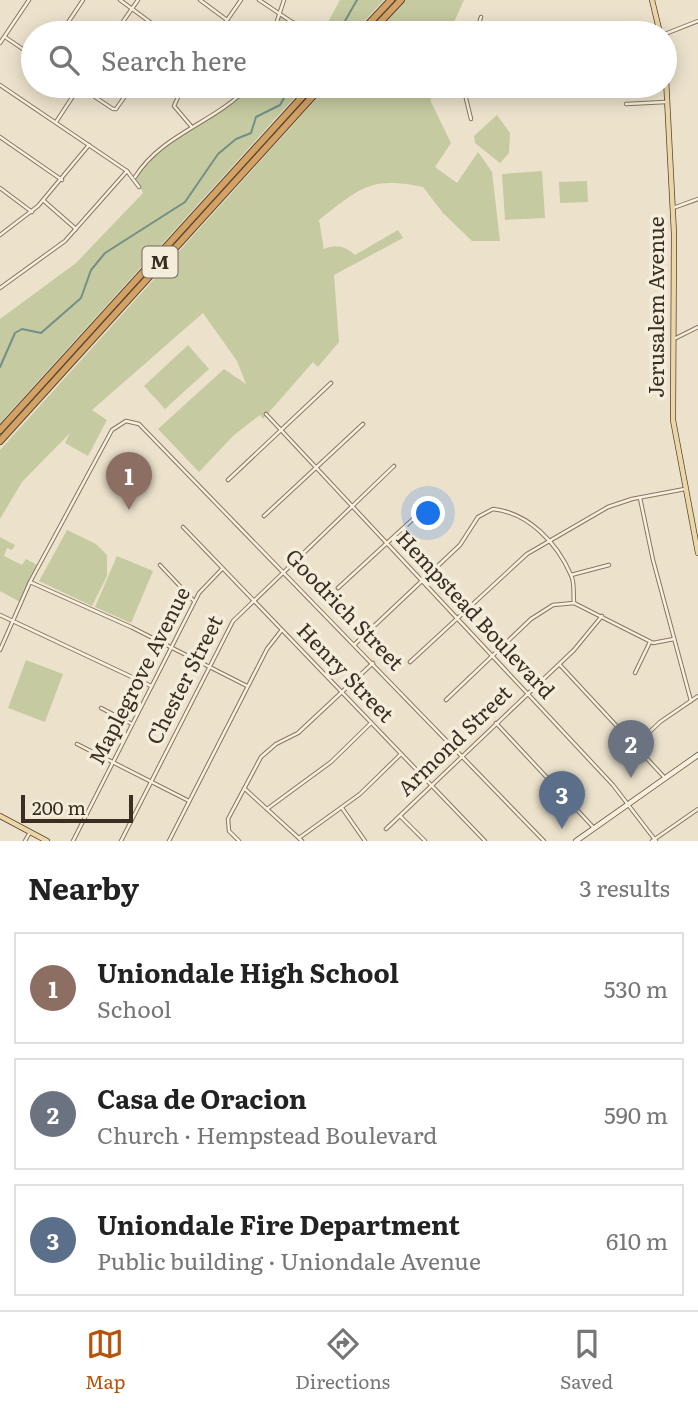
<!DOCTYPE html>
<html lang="en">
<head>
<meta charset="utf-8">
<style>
	body { margin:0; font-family:Literata,serif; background:#f2f2f2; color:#222 }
	.scale { position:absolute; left:21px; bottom:18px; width:112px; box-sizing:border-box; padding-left:7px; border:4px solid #3a2e23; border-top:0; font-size:19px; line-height:24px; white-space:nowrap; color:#3a2e23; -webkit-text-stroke:5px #f4eddb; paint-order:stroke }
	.you { position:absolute; left:429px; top:514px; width:24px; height:24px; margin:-18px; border:5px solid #fff; border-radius:50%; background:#1a73e8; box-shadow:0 0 0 10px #1a73e833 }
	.badge { display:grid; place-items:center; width:46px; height:46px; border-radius:50%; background:#b45309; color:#fff; font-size:23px; font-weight:700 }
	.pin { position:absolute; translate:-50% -58px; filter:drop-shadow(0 2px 4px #0008) }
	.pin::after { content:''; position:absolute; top:37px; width:24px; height:21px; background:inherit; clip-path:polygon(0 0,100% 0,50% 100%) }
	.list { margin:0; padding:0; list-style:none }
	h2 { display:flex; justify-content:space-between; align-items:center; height:91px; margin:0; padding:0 28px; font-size:30px }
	h2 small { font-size:23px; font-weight:400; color:#767676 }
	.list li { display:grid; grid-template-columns:46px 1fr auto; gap:21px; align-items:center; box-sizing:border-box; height:112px; margin:0 14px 14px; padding:0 14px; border:2px solid #e0e0e0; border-radius:0px }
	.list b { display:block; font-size:26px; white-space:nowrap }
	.list p { margin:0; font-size:23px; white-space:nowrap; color:#767676 }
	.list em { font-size:23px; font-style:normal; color:#767676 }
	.icon { flex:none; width:38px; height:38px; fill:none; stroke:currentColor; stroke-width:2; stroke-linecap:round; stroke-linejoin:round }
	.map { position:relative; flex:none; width:698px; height:841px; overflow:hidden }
	.search { position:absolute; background:#fff; box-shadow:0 4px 18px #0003; left:21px; right:21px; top:21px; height:77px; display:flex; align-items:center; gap:18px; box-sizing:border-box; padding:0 24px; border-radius:38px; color:#767676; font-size:26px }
	.sheet { height:469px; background:#fff }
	nav { display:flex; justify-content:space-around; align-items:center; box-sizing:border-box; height:98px; border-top:2px solid #e0e0e0; background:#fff; font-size:19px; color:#767676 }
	nav a { display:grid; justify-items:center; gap:4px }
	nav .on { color:#b45309 }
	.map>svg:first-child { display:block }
	.green { fill:#c5caa0 }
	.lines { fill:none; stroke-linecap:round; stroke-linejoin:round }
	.stream { stroke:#728f88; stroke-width:2 }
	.street-casing { stroke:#887661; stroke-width:4.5 }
	.secondary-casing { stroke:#6a5744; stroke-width:6 }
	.primary-casing { stroke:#574434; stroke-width:6 }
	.highway-casing { stroke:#574434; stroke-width:8 }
	.street { stroke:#f7f0df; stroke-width:2.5 }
	.secondary { stroke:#f7f0df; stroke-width:4.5 }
	.primary { stroke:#ebd6a8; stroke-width:4.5 }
	.highway { stroke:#d3a365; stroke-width:6 }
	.labels { text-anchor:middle; stroke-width:7; stroke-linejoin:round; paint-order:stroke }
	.shield { fill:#f4eddb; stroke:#72675a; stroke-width:2 }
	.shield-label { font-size:19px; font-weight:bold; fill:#3a2e23 }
	.street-label { font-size:21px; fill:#3a2e23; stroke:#f4eddb }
</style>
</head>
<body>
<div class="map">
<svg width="698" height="841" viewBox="0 0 698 841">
	<rect width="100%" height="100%" fill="#ece2cc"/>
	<g class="green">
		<polygon points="340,0 384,0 353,33 273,33 280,14 322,33"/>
		<polygon points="406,0 464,0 449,33 376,33"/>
		<path d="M249,86h56l-305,337v-104l76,-56 67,-70 -8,-16c28,-42 77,-58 114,-91z"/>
		<path d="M328,86h101l2,16 20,41 -16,24 22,16 21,-31 14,20 8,69h-28l-29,-28 -20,-26c-53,-11 -63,1 -104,33l5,29c11,-5 22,-3 31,6l43,-25 5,8 -69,37 5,67 -21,25 -5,-5 -50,57 -3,-4 -26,20 -35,37 -41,-43 66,-60 22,15 -9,-23 -34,-48 -111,97 15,10 -19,36 -23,-13 5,-10 -48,49 -22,37v-69z"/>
		<polygon points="497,115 510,133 509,153 500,163 475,143 474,136"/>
		<polygon points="542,171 545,218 505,220 502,174"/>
		<polygon points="587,181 588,202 560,203 559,182"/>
		<polygon points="188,345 209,369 165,409 144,386"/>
		<polygon points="67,530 96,544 107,555 107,576 92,606 39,581"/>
		<polygon points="0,537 15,545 12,550 7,548 4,556 22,565 26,559 39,566 20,602 0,591"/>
		<polygon points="117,556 153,571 131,623 95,607"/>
		<polygon points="26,660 63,674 45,722 8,708"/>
	</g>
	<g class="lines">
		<g class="stream">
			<polyline points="338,33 357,0"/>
			<polyline points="0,367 15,333 22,329 41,333 81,298 91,270 105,253 185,202 218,154 236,139 251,133 256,117 280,105 291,86"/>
		</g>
		<defs>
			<g id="street">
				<polyline points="120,0 165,33"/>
				<polyline points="200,0 227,20"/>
				<polyline points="259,0 292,22 322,33"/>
				<polyline points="61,33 83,0"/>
				<polyline points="115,33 138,0"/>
				<polyline points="218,33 241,0"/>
				<polyline points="273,33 284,0"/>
				<polyline points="476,33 481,17"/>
				<polyline points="665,34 698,21"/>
				<polyline points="5,37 33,56"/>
				<polyline points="0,43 29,0"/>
				<polyline points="0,85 127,171 139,187"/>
				<polyline points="183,86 174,106 191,126"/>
				<polyline points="463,86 471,119"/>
				<polyline points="80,87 113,109 116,109 132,86"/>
				<polyline points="626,104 666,102"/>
				<polyline points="56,122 79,87"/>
				<polyline points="0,137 62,180"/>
				<path d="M135,177c28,-44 80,-54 114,-91"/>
				<polyline points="0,188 32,212"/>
				<polyline points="44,201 76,229"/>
				<polyline points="673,208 698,199"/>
				<polyline points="0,235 38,206 89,145"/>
				<polyline points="0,288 65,241 127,171"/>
				<polyline points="674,339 698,327"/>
				<polyline points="266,414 613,785 656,841"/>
				<polyline points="228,480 331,383"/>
				<polyline points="640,498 653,560 691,701"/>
				<polyline points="264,516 363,424"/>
				<polyline points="183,527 485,841"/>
				<polyline points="160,565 194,601"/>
				<polyline points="571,575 609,565"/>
				<polyline points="30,582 131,627 247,686"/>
				<polyline points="338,588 425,508"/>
				<polyline points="0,615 151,686"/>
				<path d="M355,644l105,-99 18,-28 15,-8c36,4 64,34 78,66 4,8 2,19 3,28"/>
				<polyline points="0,650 30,582 112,430 126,421 139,424 544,841"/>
				<polyline points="410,662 527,554 608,507 632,499 685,489"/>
				<polyline points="560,665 665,778"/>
				<polyline points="635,673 650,642"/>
				<polyline points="446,700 531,619 553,605 574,603 653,643 674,639"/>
				<polyline points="101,708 132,724"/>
				<polyline points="496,723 594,828"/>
				<polyline points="77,744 189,801"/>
				<polyline points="635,746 660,722 698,696"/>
				<polyline points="245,789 302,841"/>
				<polyline points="342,808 365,841"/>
				<polyline points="267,809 331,762 371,723"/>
				<polyline points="400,816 425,841"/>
				<polyline points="386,829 574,650 602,616"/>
				<polyline points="299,838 360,794 401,754"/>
				<polyline points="25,841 30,832"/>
				<polyline points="73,841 199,593 222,569"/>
				<polyline points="121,841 233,621 394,466"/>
				<polyline points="169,841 267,649 281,631"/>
				<polyline points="239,841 229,831 228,819 261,757 276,744 298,733 373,663"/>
				<polyline points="652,841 698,809"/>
			</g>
			<polyline id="secondary" points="576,841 698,755"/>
			<g id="primary">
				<polyline points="652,0 660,33"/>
				<polyline points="665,59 674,234 673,420 698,553"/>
				<polyline points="0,816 47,841"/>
			</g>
			<g id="highway">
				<polyline points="360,33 391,0"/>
				<polyline points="370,33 401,0"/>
				<polyline points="0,430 312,86"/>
				<polyline points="0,441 322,86"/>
			</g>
		</defs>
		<use href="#street" class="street-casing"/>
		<use href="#secondary" class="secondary-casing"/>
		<use href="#primary" class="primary-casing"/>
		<use href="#highway" class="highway-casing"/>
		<use href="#street" class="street"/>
		<use href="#secondary" class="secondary"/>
		<use href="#primary" class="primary"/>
		<use href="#highway" class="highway"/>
	</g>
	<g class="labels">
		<rect class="shield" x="142.5" y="246.5" width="35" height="31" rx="5"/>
		<g class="shield-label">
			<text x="160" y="269">M</text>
		</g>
		<g class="street-label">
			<text transform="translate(657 307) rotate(-90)" y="7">Jerusalem Avenue</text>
			<text transform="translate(344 610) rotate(46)" y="7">Goodrich Street</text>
			<text transform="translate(475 615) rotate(47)" y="7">Hempstead Boulevard</text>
			<text transform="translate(345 673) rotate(46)" y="7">Henry Street</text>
			<text transform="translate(140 676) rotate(-63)" y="7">Maplegrove Avenue</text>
			<text transform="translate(185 680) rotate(-63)" y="7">Chester Street</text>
			<text transform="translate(455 741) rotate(-44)" y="7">Armond Street</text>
		</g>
	</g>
</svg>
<div class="scale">200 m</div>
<div class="you"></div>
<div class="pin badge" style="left:129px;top:510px;background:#8d6e63">1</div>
<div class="pin badge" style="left:631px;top:778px;background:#6b7280">2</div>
<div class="pin badge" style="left:562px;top:829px;background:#5c6f8a">3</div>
<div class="search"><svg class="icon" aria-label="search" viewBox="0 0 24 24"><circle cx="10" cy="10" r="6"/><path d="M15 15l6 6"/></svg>Search here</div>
</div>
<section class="sheet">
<h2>Nearby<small>3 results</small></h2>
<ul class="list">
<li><span class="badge" style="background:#8d6e63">1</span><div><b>Uniondale High School</b><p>School</p></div><em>530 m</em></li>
<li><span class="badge" style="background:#6b7280">2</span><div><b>Casa de Oracion</b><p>Church · Hempstead Boulevard</p></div><em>590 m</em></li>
<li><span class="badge" style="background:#5c6f8a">3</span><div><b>Uniondale Fire Department</b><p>Public building · Uniondale Avenue</p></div><em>610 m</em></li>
</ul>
</section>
<nav>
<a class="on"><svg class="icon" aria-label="map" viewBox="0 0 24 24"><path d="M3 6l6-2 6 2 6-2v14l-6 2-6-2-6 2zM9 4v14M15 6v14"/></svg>Map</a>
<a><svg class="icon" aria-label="directions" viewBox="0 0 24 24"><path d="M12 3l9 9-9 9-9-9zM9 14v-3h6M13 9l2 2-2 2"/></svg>Directions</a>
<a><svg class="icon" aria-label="saved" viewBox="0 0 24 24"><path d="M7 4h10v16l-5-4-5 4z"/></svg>Saved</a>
</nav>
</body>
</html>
